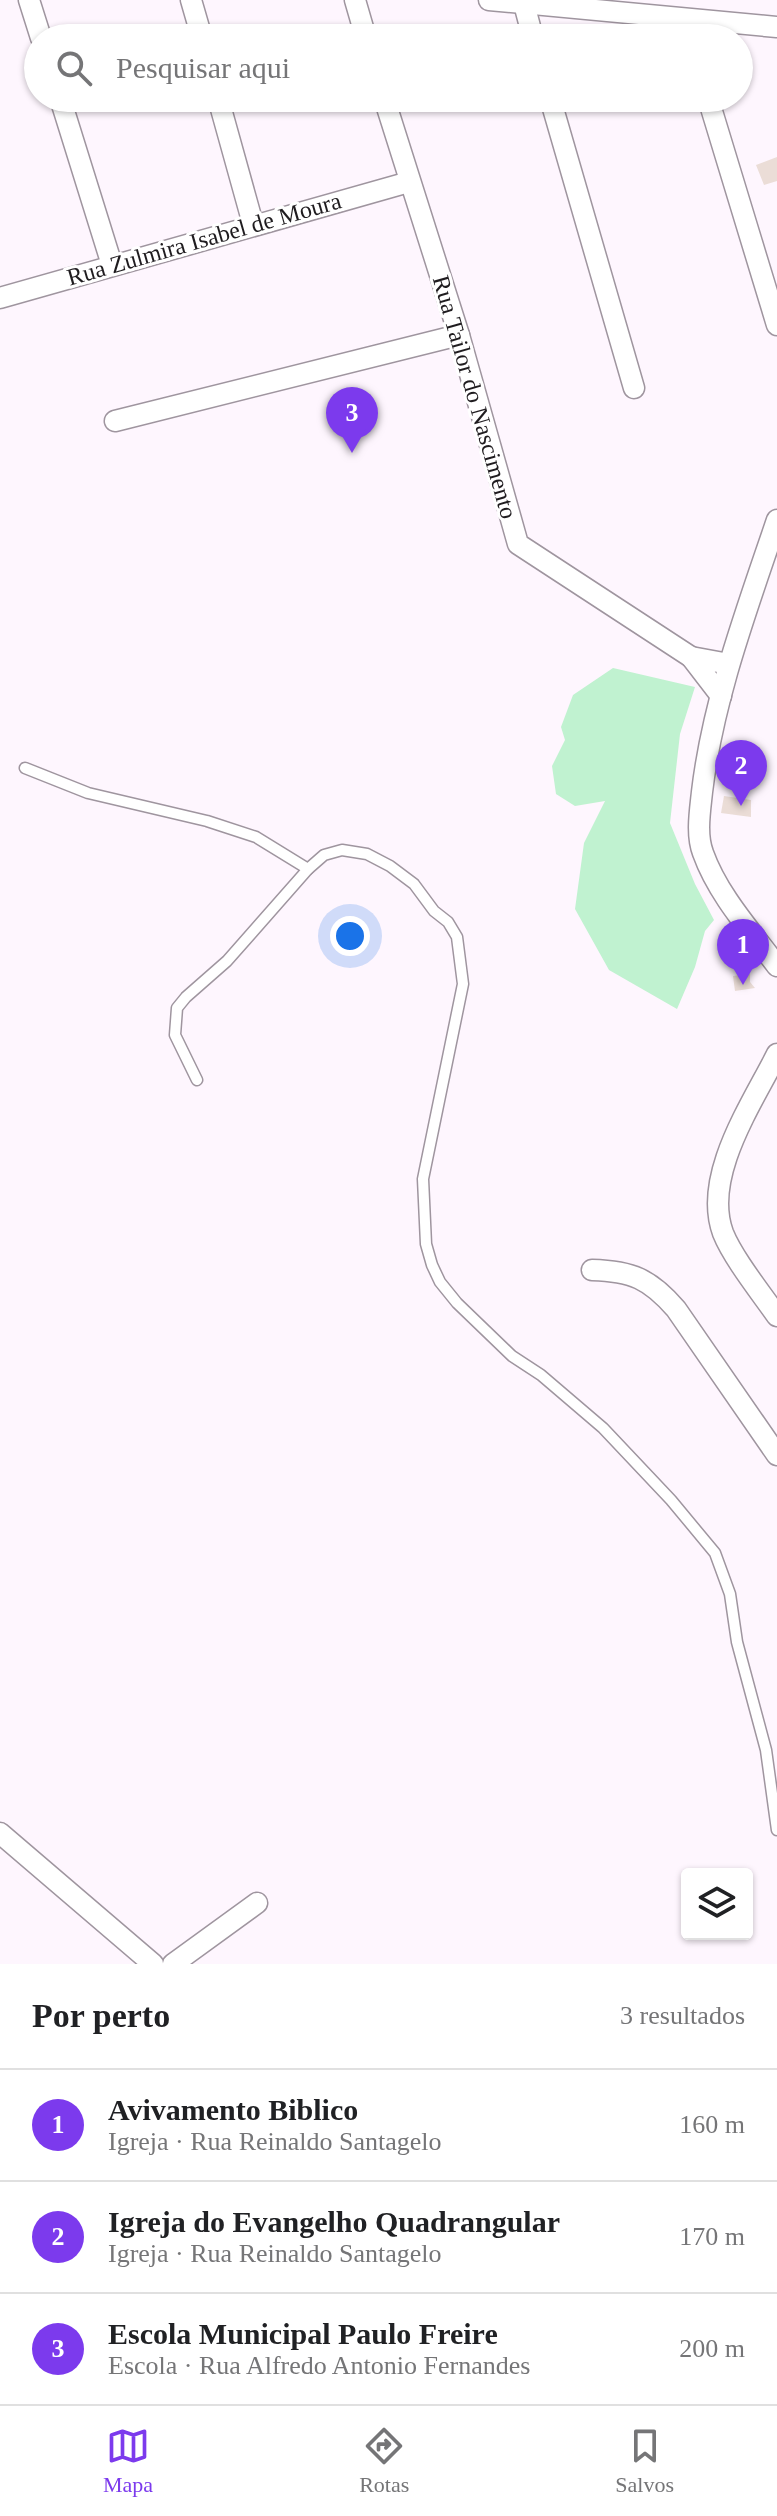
<!DOCTYPE html>
<html lang="pt">
<head>
<meta charset="utf-8">
<style>
	body { margin:0; font-family:"Times New Roman",serif; background:#f6f6f6; color:#202124 }
	.controls { position:absolute; right:24px; bottom:24px; display:grid; overflow:hidden; border-radius:8px; box-shadow:0 2px 6px #0004 }
	.controls button { width:72px; height:72px; display:grid; place-items:center; padding:0; border:0; border-bottom:2px solid #e0e0e0; background:#fff; color:#202124; font:40px sans-serif }
	.you { position:absolute; left:350px; top:936px; width:28px; height:28px; margin:-20px; border:6px solid #fff; border-radius:50%; background:#1a73e8; box-shadow:0 0 0 12px #1a73e833 }
	.badge { display:grid; place-items:center; width:52px; height:52px; border-radius:50%; background:#7c3aed; color:#fff; font-size:26px; font-weight:700 }
	.pin { position:absolute; translate:-50% -66px; filter:drop-shadow(0 2px 4px #0008) }
	.pin::after { content:''; position:absolute; top:42px; width:28px; height:24px; background:inherit; clip-path:polygon(0 0,100% 0,50% 100%) }
	.list { margin:0; padding:0; list-style:none }
	h2 { display:flex; justify-content:space-between; align-items:center; height:104px; margin:0; padding:0 32px; font-size:34px }
	h2 small { font-size:26px; font-weight:400; color:#757577 }
	.list li { display:grid; grid-template-columns:52px 1fr auto; gap:24px; align-items:center; box-sizing:border-box; height:112px; padding:0 32px; border-top:2px solid #e0e0e0 }
	.list b { display:block; font-size:30px; white-space:nowrap }
	.list p { margin:0; font-size:26px; white-space:nowrap; color:#757577 }
	.list em { font-size:26px; font-style:normal; color:#757577 }
	.icon { flex:none; width:44px; height:44px; fill:none; stroke:currentColor; stroke-width:2; stroke-linecap:round; stroke-linejoin:round }
	.map { position:relative; flex:none; width:777px; height:1964px; overflow:hidden }
	.search { position:absolute; background:#fff; box-shadow:0 2px 6px #0004; left:24px; right:24px; top:24px; height:88px; display:flex; align-items:center; gap:20px; box-sizing:border-box; padding:0 28px; border-radius:44px; color:#757577; font-size:30px }
	.sheet { height:440px; background:#fff }
	nav { display:flex; justify-content:space-around; align-items:center; box-sizing:border-box; height:112px; border-top:2px solid #e0e0e0; background:#fff; font-size:22px; color:#757577 }
	nav a { display:grid; justify-items:center; gap:4px }
	nav .on { color:#7c3aed }
	.map>svg:first-child { display:block }
	.green { fill:#c0f2d0 }
	.building { fill:#ebddd7 }
	.lines { fill:none; stroke-linecap:round; stroke-linejoin:round }
	.lane-casing { stroke:#9f959f; stroke-width:13 }
	.street-casing { stroke:#9f959f; stroke-width:23 }
	.lane { stroke:#fff; stroke-width:10 }
	.street { stroke:#fff; stroke-width:20 }
	.labels { text-anchor:middle; stroke-width:6; stroke-linejoin:round; paint-order:stroke }
	.street-label { font-size:24px; fill:#1f1c1f; stroke:#fff }
</style>
</head>
<body>
<div class="map">
<svg width="777" height="1964" viewBox="0 0 777 1964">
	<rect width="100%" height="100%" fill="#fef6fe"/>
	<polygon class="green" points="613,668 695,687 680,734 670,823 695,884 714,920 705,931 695,967 677,1009 609,970 575,909 584,843 605,801 575,806 556,794 552,766 565,740 561,727 573,695"/>
	<g class="building">
		<polygon points="777,157 777,181 764,185 756,165"/>
		<polygon points="724,796 751,800 751,817 721,813"/>
		<polygon points="750,974 750,982 755,988 735,991 733,976"/>
	</g>
	<g class="lines">
		<defs>
			<g id="lane">
				<polyline points="25,768 88,793 207,821 256,837 308,869"/>
				<polyline points="197,1080 175,1035 177,1008 186,997 227,961 308,869 324,855 342,850 367,854 390,866 414,884 434,911 448,922 457,937 463,984 423,1179 426,1244 432,1265 440,1282 457,1303 512,1356 541,1375 603,1428 671,1500 715,1553 730,1594 737,1642 766,1750 777,1830"/>
			</g>
			<g id="street">
				<polyline points="29,0 41,38"/>
				<polyline points="191,0 202,38"/>
				<polyline points="355,0 366,38"/>
				<polyline points="489,0 777,27"/>
				<polyline points="523,0 533,38"/>
				<polyline points="684,19 690,38"/>
				<polyline points="60,98 112,265"/>
				<polyline points="218,98 253,224"/>
				<polyline points="384,98 459,335 518,544 691,657"/>
				<polyline points="550,98 634,388"/>
				<polyline points="708,98 777,325"/>
				<polyline points="0,298 409,182"/>
				<polyline points="115,421 459,335"/>
				<path d="M777,520c-30,89 -64,179 -75,272 -2,19 -6,43 1,61 15,42 48,78 74,113"/>
				<polyline points="721,696 691,657 729,664"/>
				<path d="M777,1054c-25,50 -75,122 -54,179 10,25 38,60 54,83"/>
				<path d="M592,1270c40,1 58,9 84,39l101,146"/>
				<polyline points="0,1833 153,1964"/>
				<polyline points="173,1964 257,1903"/>
			</g>
		</defs>
		<use href="#lane" class="lane-casing"/>
		<use href="#street" class="street-casing"/>
		<use href="#lane" class="lane"/>
		<use href="#street" class="street"/>
	</g>
	<g class="labels">
		<g class="street-label">
			<text transform="translate(204 239) rotate(-16)" y="8">Rua Zulmira Isabel de Moura</text>
			<text transform="translate(475 397) rotate(74)" y="8">Rua Tailor do Nascimento</text>
		</g>
	</g>
</svg>
<div class="controls">
<button><svg class="icon" aria-label="layers" viewBox="0 0 24 24"><path d="M12 4l9 5-9 5-9-5zM3 14l9 5 9-5"/></svg></button>
</div>
<div class="you"></div>
<div class="pin badge" style="left:743px;top:985px">1</div>
<div class="pin badge" style="left:741px;top:806px">2</div>
<div class="pin badge" style="left:352px;top:453px">3</div>
<div class="search"><svg class="icon" aria-label="search" viewBox="0 0 24 24"><circle cx="10" cy="10" r="6"/><path d="M15 15l6 6"/></svg>Pesquisar aqui</div>
</div>
<section class="sheet">
<h2>Por perto<small>3 resultados</small></h2>
<ul class="list">
<li><span class="badge">1</span><div><b>Avivamento Biblico</b><p>Igreja · Rua Reinaldo Santagelo</p></div><em>160 m</em></li>
<li><span class="badge">2</span><div><b>Igreja do Evangelho Quadrangular</b><p>Igreja · Rua Reinaldo Santagelo</p></div><em>170 m</em></li>
<li><span class="badge">3</span><div><b>Escola Municipal Paulo Freire</b><p>Escola · Rua Alfredo Antonio Fernandes</p></div><em>200 m</em></li>
</ul>
</section>
<nav>
<a class="on"><svg class="icon" aria-label="map" viewBox="0 0 24 24"><path d="M3 6l6-2 6 2 6-2v14l-6 2-6-2-6 2zM9 4v14M15 6v14"/></svg>Mapa</a>
<a><svg class="icon" aria-label="directions" viewBox="0 0 24 24"><path d="M12 3l9 9-9 9-9-9zM9 14v-3h6M13 9l2 2-2 2"/></svg>Rotas</a>
<a><svg class="icon" aria-label="saved" viewBox="0 0 24 24"><path d="M7 4h10v16l-5-4-5 4z"/></svg>Salvos</a>
</nav>
</body>
</html>
